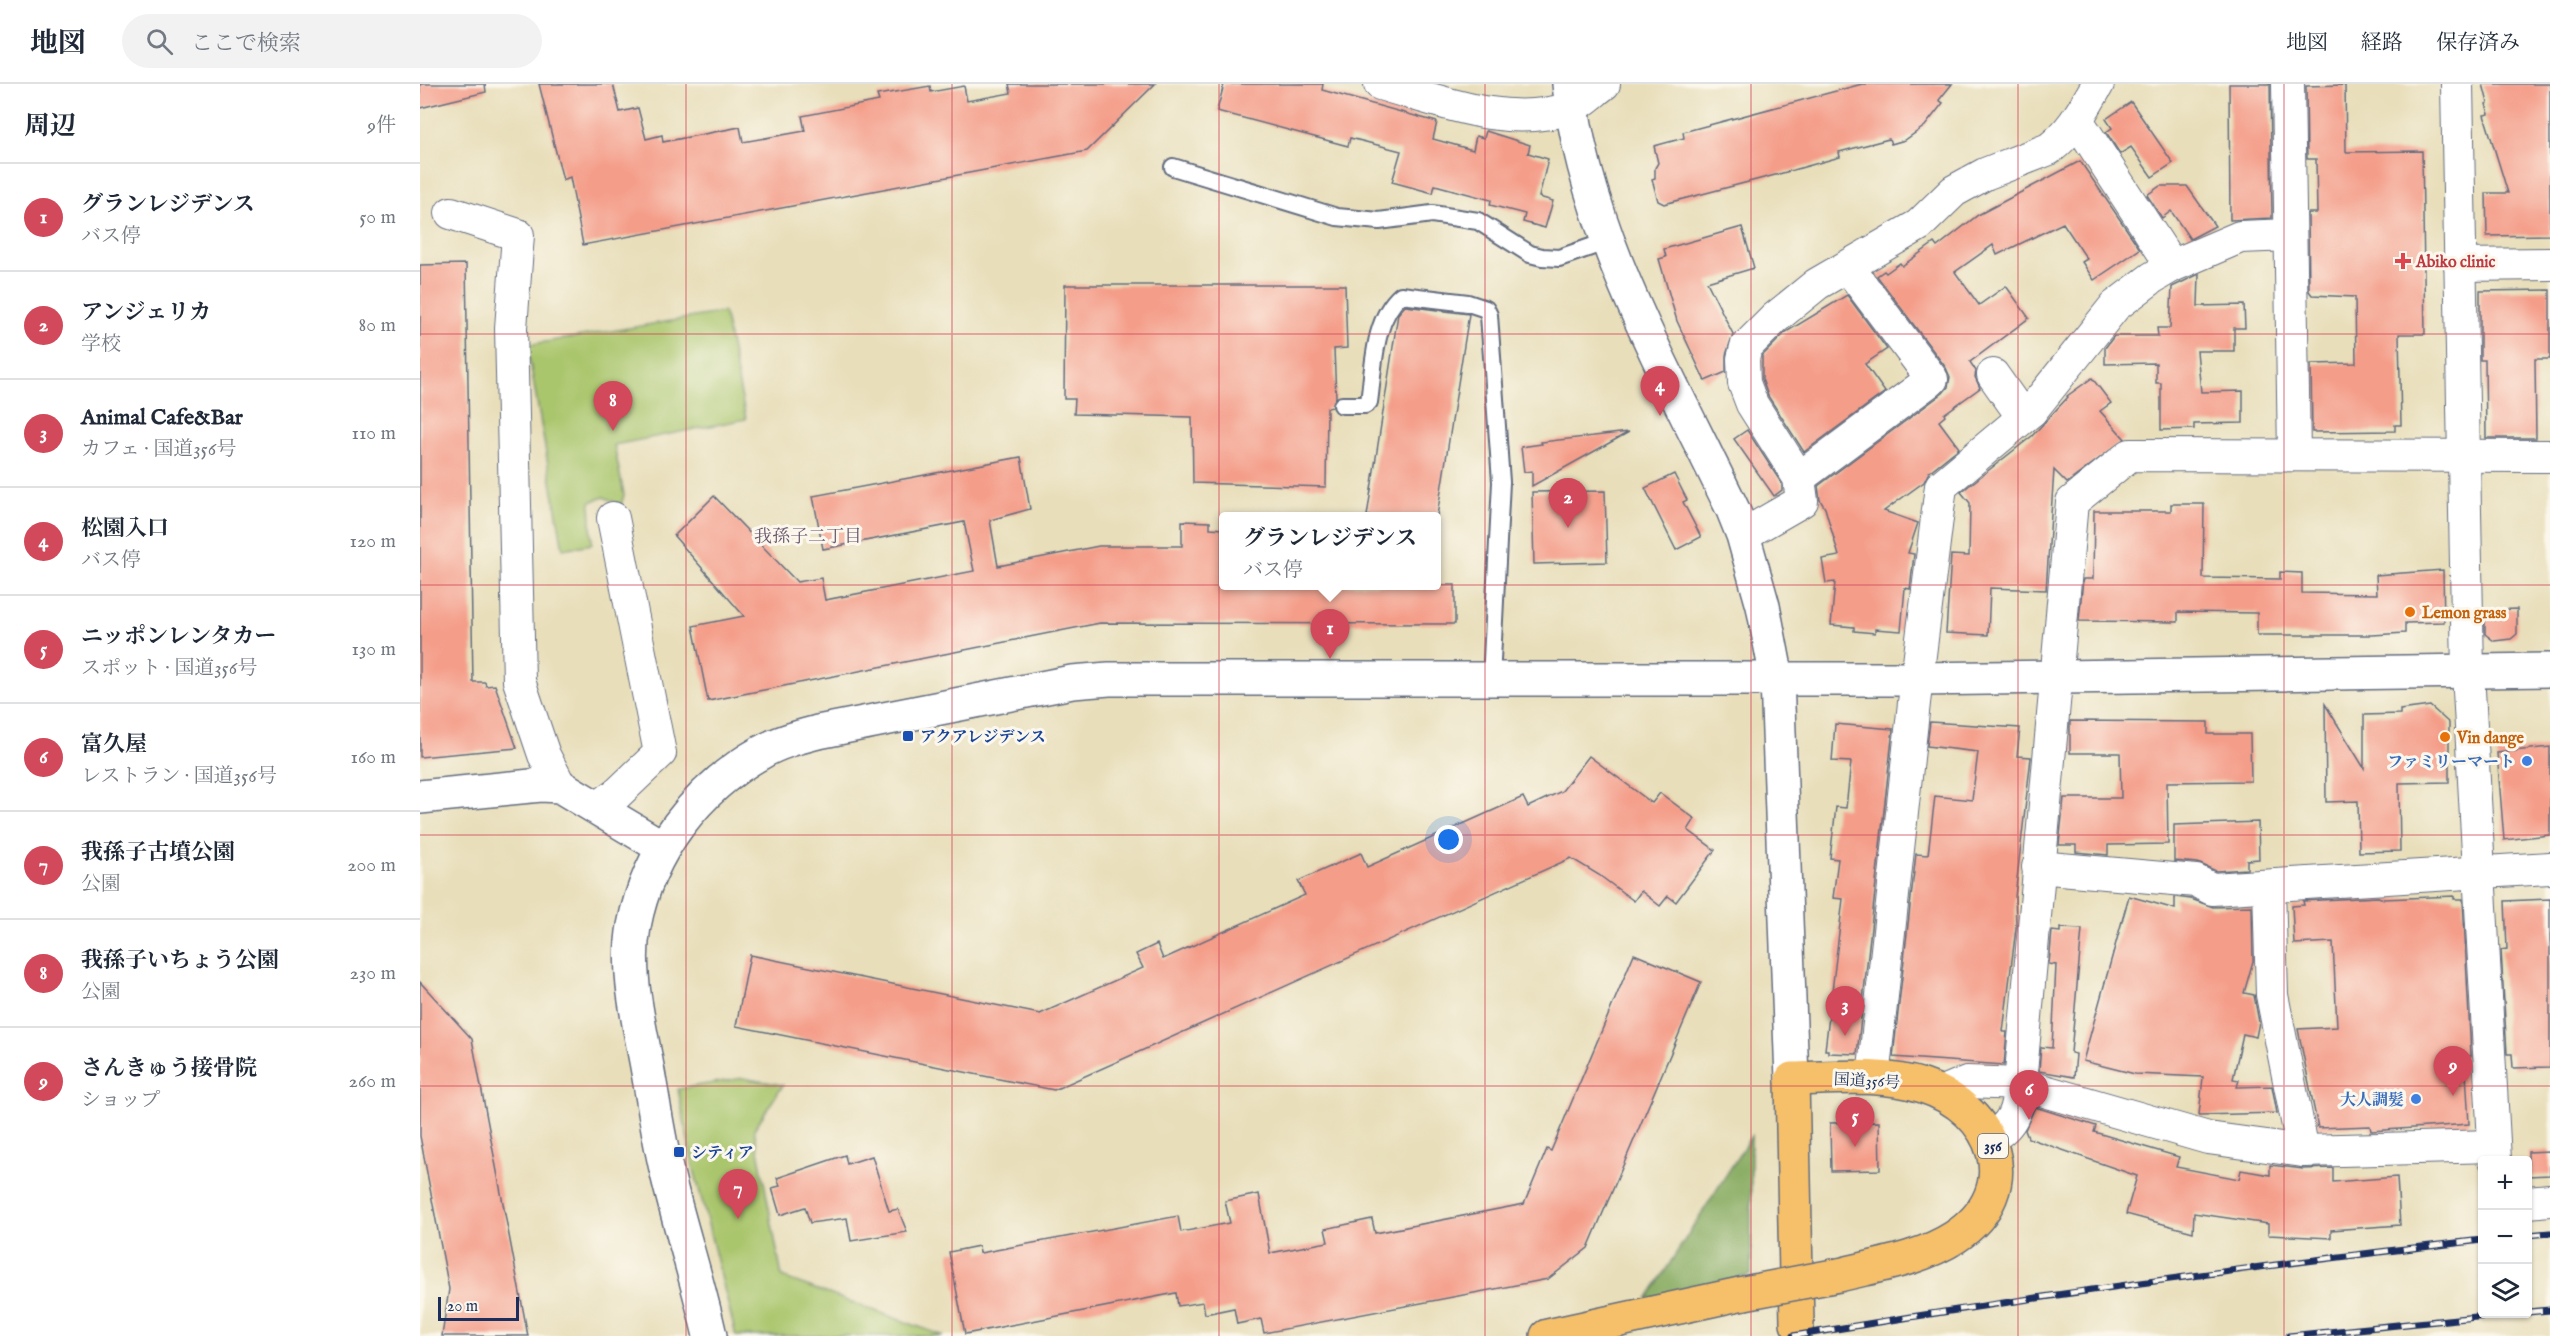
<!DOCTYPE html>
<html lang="ja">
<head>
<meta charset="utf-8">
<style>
	body { margin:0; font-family:"IM FELL English","Noto Serif JP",serif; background:#f2f2f3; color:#1f2937 }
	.controls { position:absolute; right:18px; bottom:18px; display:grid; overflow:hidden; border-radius:6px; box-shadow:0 2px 4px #0004 }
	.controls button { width:54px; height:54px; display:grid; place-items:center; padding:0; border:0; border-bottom:2px solid #e0e1e3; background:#fff; color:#1f2937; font:30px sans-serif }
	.scale { position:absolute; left:18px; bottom:15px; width:81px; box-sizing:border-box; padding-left:6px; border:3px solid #1b2f5e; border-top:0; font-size:16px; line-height:21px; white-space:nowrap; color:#1b2f5e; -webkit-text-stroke:4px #fbf7ec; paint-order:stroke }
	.you { position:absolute; left:1029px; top:756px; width:21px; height:21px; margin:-15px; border:4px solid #fff; border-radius:50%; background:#1a73e8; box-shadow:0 0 0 9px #1a73e833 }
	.badge { display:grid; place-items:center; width:39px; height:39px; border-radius:50%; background:#d1495b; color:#fff; font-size:20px; font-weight:700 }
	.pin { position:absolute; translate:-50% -50px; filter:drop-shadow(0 2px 3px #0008) }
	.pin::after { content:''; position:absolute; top:32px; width:21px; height:18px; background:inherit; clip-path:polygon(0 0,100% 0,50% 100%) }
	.popup { position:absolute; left:799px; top:428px; width:222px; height:78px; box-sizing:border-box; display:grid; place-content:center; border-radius:6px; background:#fff; filter:drop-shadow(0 2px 4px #0005); font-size:20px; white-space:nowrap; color:#747a83 }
	.popup b { font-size:22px; color:#1f2937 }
	.popup::after { content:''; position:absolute; left:50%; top:100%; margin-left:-12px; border:12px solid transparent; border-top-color:#fff }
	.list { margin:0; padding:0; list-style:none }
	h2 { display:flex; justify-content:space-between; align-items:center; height:78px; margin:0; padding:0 24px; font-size:26px }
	h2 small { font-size:20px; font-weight:400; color:#747a83 }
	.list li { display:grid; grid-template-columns:39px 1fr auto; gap:18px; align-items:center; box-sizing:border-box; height:108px; padding:0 24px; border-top:2px solid #e0e1e3 }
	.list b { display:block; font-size:22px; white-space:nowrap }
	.list p { margin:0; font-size:20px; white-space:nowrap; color:#747a83 }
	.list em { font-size:20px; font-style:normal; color:#747a83 }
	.icon { flex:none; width:33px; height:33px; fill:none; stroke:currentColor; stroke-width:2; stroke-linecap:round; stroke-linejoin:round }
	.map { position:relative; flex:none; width:2130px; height:1252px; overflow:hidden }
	header { display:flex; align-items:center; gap:36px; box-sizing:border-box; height:84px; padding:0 30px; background:#fff; border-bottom:2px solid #e0e1e3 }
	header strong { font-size:28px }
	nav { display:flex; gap:33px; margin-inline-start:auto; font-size:21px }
	.search { width:420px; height:54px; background:#f2f2f3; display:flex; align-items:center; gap:15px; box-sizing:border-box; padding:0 21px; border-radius:33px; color:#747a83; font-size:22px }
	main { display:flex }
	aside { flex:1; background:#fff }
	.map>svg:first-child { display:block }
	.green { fill:#aac66d; stroke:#627a66; stroke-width:1.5 }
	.forest { fill:#87ab60; stroke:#516d5f; stroke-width:1.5 }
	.building { fill:#f49e8a }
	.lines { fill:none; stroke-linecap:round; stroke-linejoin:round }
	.service-casing { stroke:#636c7e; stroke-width:20 }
	.minor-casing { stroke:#636c7e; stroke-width:34 }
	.tertiary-casing { stroke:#636c7e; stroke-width:36 }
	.trunk-casing { stroke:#636c7e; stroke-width:36 }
	.service { stroke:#fff; stroke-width:16 }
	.minor { stroke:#fff; stroke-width:32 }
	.tertiary { stroke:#fff; stroke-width:33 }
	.trunk { stroke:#f6c06b; stroke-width:33 }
	.rail-casing { stroke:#1b2f5e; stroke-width:7 }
	.rail { stroke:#fbf7ec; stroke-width:4.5; stroke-dasharray:14; stroke-linecap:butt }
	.trunk-bridge-casing { stroke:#636c7e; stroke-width:36; stroke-linecap:butt }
	.trunk-bridge { stroke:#f6c06b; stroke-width:33 }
	.grid { fill:none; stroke:#d1495b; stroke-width:1.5; stroke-opacity:0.55 }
	.health-dot { fill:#e0444e; stroke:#fbf7ec; stroke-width:2 }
	.food-dot { fill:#e8710a; stroke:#fbf7ec; stroke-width:2 }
	.transit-dot { fill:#1a4fb4; stroke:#fbf7ec; stroke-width:2 }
	.shop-dot { fill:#3f7fe0; stroke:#fbf7ec; stroke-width:2 }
	.labels { text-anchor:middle; stroke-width:6; stroke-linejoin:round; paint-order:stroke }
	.shield { fill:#fbf7ec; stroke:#5e6b89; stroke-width:1.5 }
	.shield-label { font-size:15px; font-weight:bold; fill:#1b2f5e }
	.health-label { font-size:16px; font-weight:bold; fill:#be3a42; stroke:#fbf7ec; text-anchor:start }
	.food-label { font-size:16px; font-weight:bold; fill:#c56008; stroke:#fbf7ec; text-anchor:start }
	.transit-label { font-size:16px; font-weight:bold; fill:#164399; stroke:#fbf7ec; text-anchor:start }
	.shop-label { font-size:16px; font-weight:bold; fill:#366cbe; stroke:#fbf7ec; text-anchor:end }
	.street-label { font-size:16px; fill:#1b2f5e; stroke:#fbf7ec }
	.neighbourhood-label { font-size:18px; fill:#67566d; stroke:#fbf7ec }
</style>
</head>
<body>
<header>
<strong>地図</strong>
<div class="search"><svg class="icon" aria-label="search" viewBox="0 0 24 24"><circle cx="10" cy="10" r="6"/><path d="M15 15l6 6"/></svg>ここで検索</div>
<nav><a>地図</a><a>経路</a><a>保存済み</a></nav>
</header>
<main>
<aside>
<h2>周辺<small>9件</small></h2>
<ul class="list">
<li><span class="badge">1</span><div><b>グランレジデンス</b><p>バス停</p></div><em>50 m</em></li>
<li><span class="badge">2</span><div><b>アンジェリカ</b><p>学校</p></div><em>80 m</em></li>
<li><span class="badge">3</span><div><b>Animal Cafe&amp;Bar</b><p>カフェ · 国道356号</p></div><em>110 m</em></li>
<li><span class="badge">4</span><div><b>松園入口</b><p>バス停</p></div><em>120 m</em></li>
<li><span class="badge">5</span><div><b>ニッポンレンタカー</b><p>スポット · 国道356号</p></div><em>130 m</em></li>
<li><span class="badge">6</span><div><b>富久屋</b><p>レストラン · 国道356号</p></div><em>160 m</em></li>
<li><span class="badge">7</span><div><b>我孫子古墳公園</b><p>公園</p></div><em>200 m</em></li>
<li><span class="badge">8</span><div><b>我孫子いちょう公園</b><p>公園</p></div><em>230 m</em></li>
<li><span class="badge">9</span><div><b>さんきゅう接骨院</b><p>ショップ</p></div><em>260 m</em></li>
</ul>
</aside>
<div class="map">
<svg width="2130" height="1252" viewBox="0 0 2130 1252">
	<rect width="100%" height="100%" fill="#fbf7ec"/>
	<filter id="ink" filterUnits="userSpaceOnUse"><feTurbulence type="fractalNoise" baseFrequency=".0167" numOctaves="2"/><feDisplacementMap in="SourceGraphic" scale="12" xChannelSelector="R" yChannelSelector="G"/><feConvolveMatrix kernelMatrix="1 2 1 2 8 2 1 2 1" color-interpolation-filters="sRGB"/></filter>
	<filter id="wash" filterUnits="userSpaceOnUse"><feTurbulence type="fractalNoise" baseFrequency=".008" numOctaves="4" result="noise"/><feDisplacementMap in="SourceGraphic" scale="24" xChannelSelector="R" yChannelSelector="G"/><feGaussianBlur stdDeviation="1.35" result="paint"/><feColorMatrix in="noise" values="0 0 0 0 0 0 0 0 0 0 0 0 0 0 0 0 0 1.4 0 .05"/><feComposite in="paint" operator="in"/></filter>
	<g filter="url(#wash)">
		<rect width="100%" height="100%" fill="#e8deba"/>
		<g class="green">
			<polygon points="304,228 326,335 194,361 204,411 201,421 184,413 170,418 172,460 143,465 107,261"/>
			<polygon points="323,994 363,1001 334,1045 362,1193 524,1252 316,1252 272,1077 258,1005"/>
		</g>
		<polygon class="forest" points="1331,1052 1331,1191 1227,1215"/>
		<g id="blocks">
			<g class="building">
				<polygon points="0,0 65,0 66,8 0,24"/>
				<polygon points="119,0 193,0 200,28 218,24 226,55 242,51 243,58 320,43 323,58 385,47 382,32 459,17 457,11 510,2 511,8 544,2 547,17 591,9 589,0 735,0 667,67 163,161 150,93 143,96"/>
				<polygon points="804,0 903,0 902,6 1017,38 1013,55 1053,66 1056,52 1064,54 1066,47 1110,61 1108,69 1128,75 1119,113 1133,117 1125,144 1103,138 1105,130 1070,121 1071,116 1015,101 1013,109 972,98 981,67 930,54 928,62 797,27"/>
				<polygon points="1442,0 1532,0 1519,16 1523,19 1505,42 1485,56 1471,60 1469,55 1419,68 1420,73 1359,90 1244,120 1238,117 1232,95 1235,94 1235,84 1238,79 1234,62 1264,54 1263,48"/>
				<polygon points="1809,0 1850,0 1852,134 1810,136"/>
				<polygon points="2063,0 2130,0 2130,151 2067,152 2066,109 2088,109 2064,31 2069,30 2066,20 2068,19"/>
				<polygon points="1925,1 1926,68 2002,67 2005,250 1979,250 1981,341 1975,341 1975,347 1892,348 1891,280 1936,279 1935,213 1892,211 1889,207 1888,129 1897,129 1896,75 1887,75 1886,2"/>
				<polygon points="1711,18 1753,79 1732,93 1711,63 1700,70 1686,48 1692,44 1686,35"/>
				<polygon points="1660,77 1720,165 1674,196 1662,178 1667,175 1643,139 1577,171 1573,161 1535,188 1559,221 1586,202 1609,234 1550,278 1556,287 1555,293 1560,304 1524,330 1525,332 1519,337 1539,364 1509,388 1504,398 1464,427 1498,439 1488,469 1494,470 1490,505 1485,504 1481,547 1455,545 1455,549 1434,547 1434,543 1411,541 1415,498 1406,499 1402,475 1419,472 1405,424 1400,416 1398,402 1523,309 1528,303 1530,293 1526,284 1457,192 1464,187 1466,189 1480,179 1482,182 1514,159 1517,163 1558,131"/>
				<polygon points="1740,102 1767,102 1795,142 1770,155 1751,127 1742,134 1727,111"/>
				<polygon points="1322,143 1334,184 1287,198 1313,250 1306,271 1306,288 1285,297 1257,237 1239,175 1246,173 1244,165"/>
				<polygon points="46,180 53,598 65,598 66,602 75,601 97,664 0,673 0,181"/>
				<polygon points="1779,190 1778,222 1824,221 1825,244 1814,244 1814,267 1777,267 1781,308 1823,307 1823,339 1774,340 1774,345 1741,346 1741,299 1736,299 1736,279 1685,280 1685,264 1694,252 1738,252 1737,244 1750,244 1752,203"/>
				<polygon points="645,201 925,201 927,264 914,265 916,313 912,323 907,324 906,403 773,399 772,333 654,330 655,315 644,315"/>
				<polygon points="2130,206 2130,275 2115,275 2116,354 2066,354 2065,276 2060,276 2060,207"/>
				<polygon points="1427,211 1467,265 1445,280 1465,308 1384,368 1348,312 1342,295 1342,272 1366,248"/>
				<polygon points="985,222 1049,230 1017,432 947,432 978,230"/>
				<polygon points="1672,294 1691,319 1680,327 1705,355 1647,399 1634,386 1626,506 1570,504 1568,551 1526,549 1531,471 1549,472 1550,419 1541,408 1612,352 1648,313 1647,312"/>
				<polygon points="1327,346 1362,400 1362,406 1354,412 1314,355"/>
				<polygon points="1209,348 1112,402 1112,387 1104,388 1101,363 1122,360 1121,358"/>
				<polygon points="601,373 610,425 570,436 578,482 679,462 762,462 762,437 790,438 790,444 804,445 804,501 1035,501 1035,540 680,539 288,617 273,542 324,532 254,452 294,412 377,498 401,494 405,516 554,487 544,438 403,465 393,412"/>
				<polygon points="1254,390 1267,416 1263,418 1281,453 1256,466 1225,404"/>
				<polygon points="1185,407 1187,478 1114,480 1112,408"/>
				<polygon points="1751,420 1784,420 1783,494 1860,495 1860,488 1882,489 1882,509 1957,510 1956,491 2023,486 2024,538 1985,539 1985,549 1952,551 1837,551 1837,529 1758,528 1758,538 1659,537 1663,495 1673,495 1674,427 1751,427"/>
				<polygon points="2097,525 2097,550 2091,555 2074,557 2065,550 2065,526"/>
				<polygon points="1905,620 1944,684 1944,631 1980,630 1980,626 2010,622 2029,639 2029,698 1979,699 1980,767 1939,768 1938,717 1906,718"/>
				<polygon points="1650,637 1788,638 1788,650 1830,650 1831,697 1747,698 1748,760 1688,761 1688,771 1656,768 1656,761 1639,761 1644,714 1701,714 1700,669 1650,669"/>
				<polygon points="1510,638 1600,644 1597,672 1611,673 1595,812 1596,844 1583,948 1587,948 1584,981 1473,973 1496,770 1508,771 1515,712 1552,716 1558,668 1507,662"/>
				<polygon points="1415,640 1473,645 1437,970 1408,969 1408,966 1405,966 1423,815 1413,814 1418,775 1410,774 1416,723 1426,724 1431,678 1412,677"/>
				<polygon points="2130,663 2130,751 2084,756 2077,669"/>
				<polygon points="1169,672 1232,719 1240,709 1275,735 1268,746 1295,766 1256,818 1248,812 1240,822 1221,807 1214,817 1179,791 1151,774 634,1006 316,942 330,871 620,930 723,884 716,870 737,860 743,875 885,811 878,797 941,769 947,783 1103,713 1108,723 1142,707"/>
				<polygon points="1838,738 1839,775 1827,776 1827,785 1796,787 1778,779 1754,777 1754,741"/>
				<polygon points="1709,812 1755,825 1755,813 1771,815 1793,823 1832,822 1833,877 1824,909 1834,911 1839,938 1836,953 1823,950 1813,995 1819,996 1817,1003 1852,1002 1857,1029 1779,1031 1783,993 1715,990 1663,977"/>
				<polygon points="2034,812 2034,815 2043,815 2051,972 2045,972 2049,1040 1951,1047 1950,1042 1898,1044 1878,945 1917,943 1913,858 1874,860 1872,822 1884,821 1883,817 1958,813 1964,815"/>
				<polygon points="2130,815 2130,983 2093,984 2092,970 2087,970 2081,866 2087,865 2085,817"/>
				<polygon points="1640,844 1662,845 1651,969 1656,970 1654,993 1619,987 1621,963 1632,964 1636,881 1629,880 1632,847 1640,848"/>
				<polygon points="1214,870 1281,898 1168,1164 1128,1195 844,1249 841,1235 817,1240 814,1224 785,1230 783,1218 758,1222 756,1209 545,1250 529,1168 559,1162 560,1169 758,1132 761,1148 810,1139 805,1117 839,1110 850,1169 908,1158 905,1145 952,1135 955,1149 1104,1120 1127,1065 1131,1067"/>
				<polygon points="0,898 52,955 108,1252 22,1252 29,1205 0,1052"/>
				<polygon points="1615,1023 1676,1042 1674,1048 1759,1073 1756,1083 1819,1095 1821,1086 1850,1091 1850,1081 1883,1085 1913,1084 1913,1098 1977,1093 1980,1141 1911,1146 1911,1154 1848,1151 1848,1140 1774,1129 1773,1148 1706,1130 1717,1092 1608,1054 1605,1046"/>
				<polygon points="1459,1038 1460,1086 1411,1087 1410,1039"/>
				<polygon points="2130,1067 2130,1091 2108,1092 2108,1068"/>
				<polygon points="425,1071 427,1080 452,1072 469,1127 478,1125 487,1148 431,1157 427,1134 390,1139 385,1123 360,1131 352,1104 360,1102 357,1094"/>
			</g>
		</g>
	</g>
	<g filter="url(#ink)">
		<use href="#blocks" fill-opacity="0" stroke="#636c7e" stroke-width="1.5"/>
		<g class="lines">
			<defs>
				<g id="service">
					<polyline points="753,83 917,133 959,137 1012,130 1058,137 1110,170 1122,173 1139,174 1188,157"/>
					<path d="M922,321h23l4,-3c5,-34 4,-83 32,-107l67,8 18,6 3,6 12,167 -10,198"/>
				</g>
				<g id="minor">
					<path d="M960,0c60,17 127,45 190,24 12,-4 24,-17 34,-24"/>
					<polyline points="1868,0 1874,371"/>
					<polyline points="2037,0 2048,588 2075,1076"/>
					<polyline points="1657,36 1752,182 1820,153 1870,151"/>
					<polyline points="31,129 98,151 91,244 99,597 124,671 140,702"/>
					<polyline points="2040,181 2130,180"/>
					<polyline points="1573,291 1595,322 1611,327"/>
					<polyline points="1379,394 1512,295 1428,183"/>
					<path d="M1323,451l59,-34 -3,-23 -47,-74 -8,-21 -1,-24 3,-12 29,-29 42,-34 102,-59 35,-34 31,-17 64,-25c23,-17 35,-41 49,-65"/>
					<polyline points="179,723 198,709 240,669 193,434"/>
					<polyline points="1618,783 1776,797 1792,805 2130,784"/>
					<polyline points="1849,802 1852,911 1883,1067"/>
					<polyline points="1453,994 1494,619 1521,402 1611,327 1695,222 1732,194 1752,182"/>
					<polyline points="1521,1009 1547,998 1600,1000 1788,1054 1883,1067 2074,1062"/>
					<path d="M1570,1054c24,-13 27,-28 30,-54l52,-582 58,-47 420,1"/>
					<polyline points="2108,1118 2130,1116"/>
				</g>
				<g id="tertiary">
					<path d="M1149,0c15,147 101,294 164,426l10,25 20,71 14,73 15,400"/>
					<polyline points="0,713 121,701 140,702 242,763"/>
					<path d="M290,1252c-12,-55 -30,-108 -43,-163 -9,-37 -14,-75 -21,-112 -8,-44 -20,-90 -12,-135 14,-74 63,-138 128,-174 17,-10 37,-15 56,-20l254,-50 37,-3h808l633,-9"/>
				</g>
				<g id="trunk">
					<path d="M1377,1240l-5,-245c43,-1 90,-6 131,7 72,23 104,103 32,151 -34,22 -76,28 -116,38"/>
					<polyline points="1127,1252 1324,1209"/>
				</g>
			</defs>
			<use href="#service" class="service-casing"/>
			<use href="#minor" class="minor-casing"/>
			<use href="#tertiary" class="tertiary-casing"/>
			<use href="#trunk" class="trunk-casing"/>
			<use href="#service" class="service"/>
			<use href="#minor" class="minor"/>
			<use href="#tertiary" class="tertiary"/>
			<use href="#trunk" class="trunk"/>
			<defs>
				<g id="rail">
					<polyline points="2108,1151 2130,1149"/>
					<polyline points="2108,1228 2130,1226"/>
					<path d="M1373,1252c229,-38 459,-70 689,-96"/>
					<polyline points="1869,1252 2086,1230"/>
				</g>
			</defs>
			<use href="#rail" class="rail-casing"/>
			<use href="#rail" class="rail"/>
			<defs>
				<polyline id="trunk-bridge" points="1324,1209 1419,1191"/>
			</defs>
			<use href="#trunk-bridge" class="trunk-bridge-casing"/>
			<use href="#trunk-bridge" class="trunk-bridge"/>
		</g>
	</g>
	<path class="grid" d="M266,0v1252M532,0v1252M799,0v1252M1065,0v1252M1331,0v1252M1598,0v1252M1864,0v1252M0,250h2130M0,501h2130M0,751h2130M0,1002h2130"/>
	<path class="health-dot" d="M1980 168h6v6h6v6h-6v6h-6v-6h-6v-6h6z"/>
	<g class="food-dot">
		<circle cx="1990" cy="528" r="6"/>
		<circle cx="2025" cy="653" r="6"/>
	</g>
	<g class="transit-dot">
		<rect x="482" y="646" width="12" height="12" rx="3"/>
		<rect x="253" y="1062" width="12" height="12" rx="3"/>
	</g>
	<g class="shop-dot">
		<circle cx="2107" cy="677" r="6"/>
		<circle cx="1996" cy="1015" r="6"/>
	</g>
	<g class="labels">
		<rect class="shield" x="1558" y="1050" width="30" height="24" rx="4.5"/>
		<g class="shield-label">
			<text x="1573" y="1067">356</text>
		</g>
		<g class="health-label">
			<text x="1996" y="183">Abiko clinic</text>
		</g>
		<g class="food-label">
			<text x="2002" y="534">Lemon grass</text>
			<text x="2037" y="659">Vin dange</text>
		</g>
		<g class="transit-label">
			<text x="500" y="658">アクアレジデンス</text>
			<text x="271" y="1074">シティア</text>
		</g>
		<g class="shop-label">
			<text x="2095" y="683">ファミリーマート</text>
			<text x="1984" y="1021">大人調髪</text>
		</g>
		<g class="street-label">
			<text transform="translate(1447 996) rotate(3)" y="6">国道356号</text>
		</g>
		<g class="neighbourhood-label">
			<text x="388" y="458">我孫子二丁目</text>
		</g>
	</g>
</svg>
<div class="controls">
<button>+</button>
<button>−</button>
<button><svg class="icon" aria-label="layers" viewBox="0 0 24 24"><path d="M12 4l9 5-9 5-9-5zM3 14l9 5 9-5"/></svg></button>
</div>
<div class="scale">20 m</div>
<div class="you"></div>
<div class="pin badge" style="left:910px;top:575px">1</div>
<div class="popup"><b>グランレジデンス</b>バス停</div>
<div class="pin badge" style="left:1148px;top:444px">2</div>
<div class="pin badge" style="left:1425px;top:952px">3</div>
<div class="pin badge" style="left:1240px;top:332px">4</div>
<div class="pin badge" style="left:1435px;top:1063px">5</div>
<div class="pin badge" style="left:1609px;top:1036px">6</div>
<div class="pin badge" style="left:318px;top:1135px">7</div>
<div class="pin badge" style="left:193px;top:347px">8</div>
<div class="pin badge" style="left:2033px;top:1012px">9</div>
</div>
</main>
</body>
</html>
